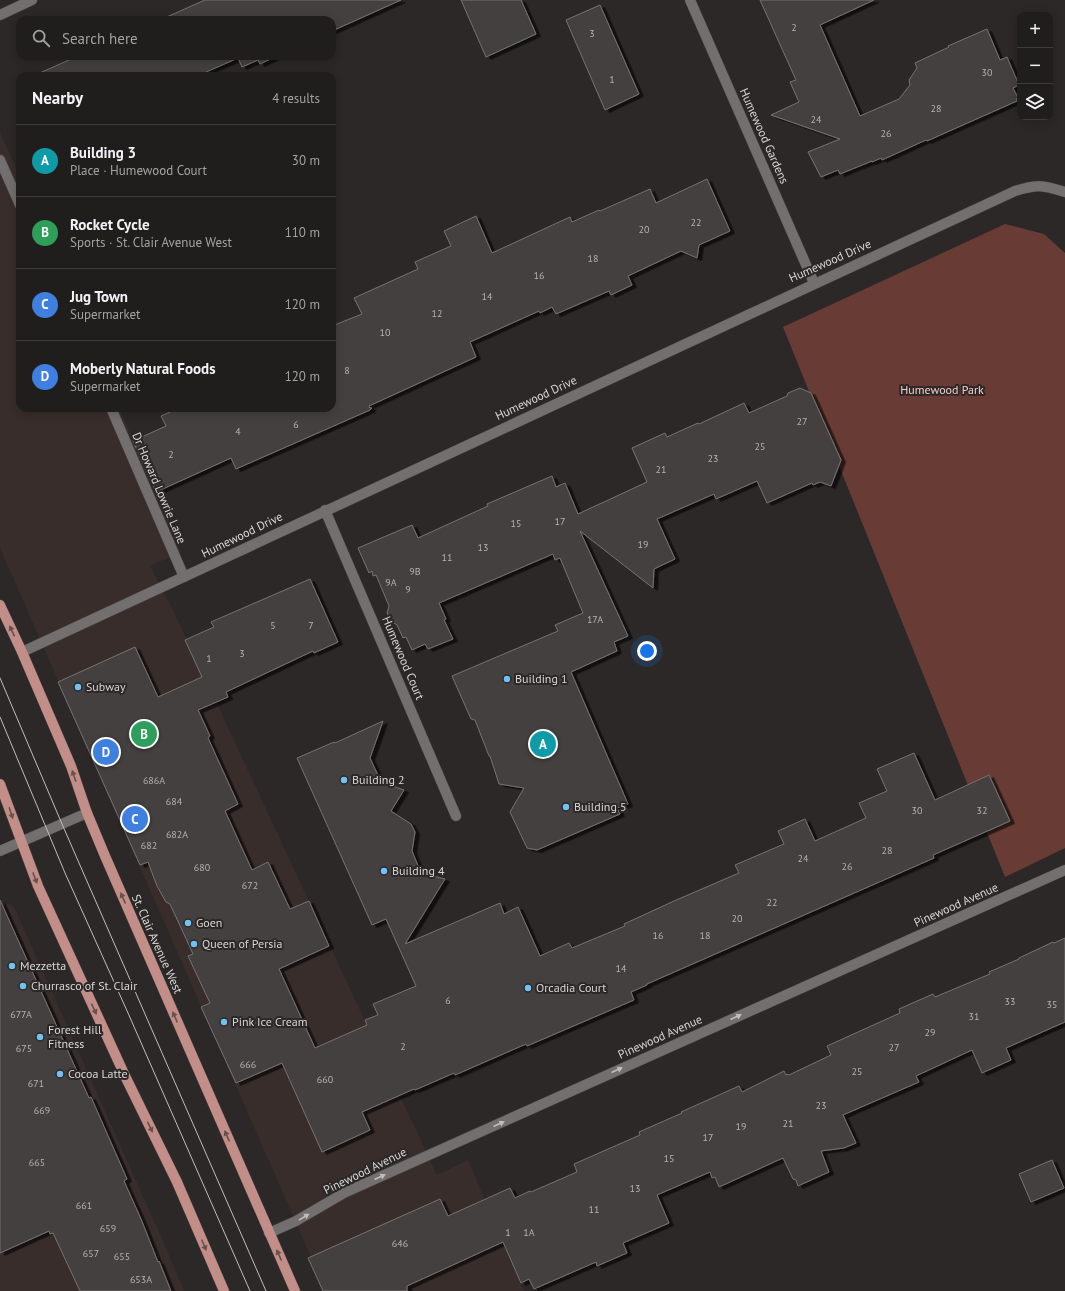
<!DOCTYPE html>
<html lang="en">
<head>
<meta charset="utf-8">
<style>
	body { margin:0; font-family:"PT Sans",sans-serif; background:#2d2b2a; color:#f1f3f6 }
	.controls { position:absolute; right:12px; top:12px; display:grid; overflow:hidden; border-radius:8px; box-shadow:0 2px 10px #0003 }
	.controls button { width:36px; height:36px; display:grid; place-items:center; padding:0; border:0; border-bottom:1px solid #3d3c3b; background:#201e1d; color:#f1f3f6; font:20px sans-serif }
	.you { position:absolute; left:647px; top:651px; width:14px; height:14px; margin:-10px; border:3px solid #fff; border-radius:50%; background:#1a73e8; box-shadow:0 0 0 6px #1a73e833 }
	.badge { display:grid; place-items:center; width:26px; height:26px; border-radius:50%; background:#d93025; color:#fff; font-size:13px; font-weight:700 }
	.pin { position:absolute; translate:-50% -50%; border:2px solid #fff; box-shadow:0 1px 4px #0006 }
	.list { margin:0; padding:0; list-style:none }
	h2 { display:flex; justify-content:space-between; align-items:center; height:52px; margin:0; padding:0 16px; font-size:17px }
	h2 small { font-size:13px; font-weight:400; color:#a2a2a4 }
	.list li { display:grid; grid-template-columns:26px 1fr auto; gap:12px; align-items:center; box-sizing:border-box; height:72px; padding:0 16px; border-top:1px solid #3d3c3b }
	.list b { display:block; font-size:15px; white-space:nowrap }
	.list p { margin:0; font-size:13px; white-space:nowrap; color:#a2a2a4 }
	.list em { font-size:13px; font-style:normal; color:#a2a2a4 }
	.icon { flex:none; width:22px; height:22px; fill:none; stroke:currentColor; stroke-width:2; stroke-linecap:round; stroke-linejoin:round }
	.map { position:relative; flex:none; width:1065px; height:1291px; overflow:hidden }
	.search { position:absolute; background:#201e1d; box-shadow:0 2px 10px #0003; left:16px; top:16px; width:320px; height:44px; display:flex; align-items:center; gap:10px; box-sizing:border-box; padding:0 14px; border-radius:12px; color:#a2a2a4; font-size:15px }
	.panel { position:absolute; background:#201e1d; box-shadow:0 2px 10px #0003; left:16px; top:72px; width:320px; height:340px; border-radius:12px }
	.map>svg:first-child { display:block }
	.built { fill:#382d2b }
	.green { fill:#693b35 }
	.building { fill:#454140; stroke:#777271; filter:url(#shadow) }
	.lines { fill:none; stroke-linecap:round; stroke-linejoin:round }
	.minor-casing { stroke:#474443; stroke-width:11 }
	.major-casing { stroke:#474443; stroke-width:11 }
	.minor { stroke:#736f6e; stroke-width:10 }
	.major { stroke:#c38e87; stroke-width:10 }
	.tram { stroke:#c0bebd; stroke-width:1 }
	.oneway { fill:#68514d }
	.oneway2 { fill:#c0bdbc }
	.poi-dot { fill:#71c1f5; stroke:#2b2827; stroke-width:1.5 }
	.labels { text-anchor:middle; stroke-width:4; stroke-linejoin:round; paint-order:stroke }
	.number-label { font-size:10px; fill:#b4b2b0 }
	.street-label { font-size:12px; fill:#d9d7d6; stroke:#2b2827 }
	.park-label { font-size:12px; fill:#f9cec8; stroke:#2b2827 }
	.poi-label { font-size:12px; fill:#d9d7d6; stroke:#2b2827; text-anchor:start }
</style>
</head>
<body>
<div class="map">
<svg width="1065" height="1291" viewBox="0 0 1065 1291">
	<defs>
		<filter id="shadow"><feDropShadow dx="4.5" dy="2.5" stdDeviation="0" flood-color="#0009"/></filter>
	</defs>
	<rect width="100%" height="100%" fill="#2b2827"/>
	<g class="built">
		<polygon points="0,132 20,178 20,408 119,408 181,552 150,566 174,612 437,1175 468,1160 524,1291 326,1291 0,548"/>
		<polygon points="0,900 14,907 167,1250 184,1291 0,1291"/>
	</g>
	<polygon class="green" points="1005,224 1044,234 1065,253 1065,848 1005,877 783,327"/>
	<g class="building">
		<polygon points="205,0 401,0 332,31 332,20 160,20"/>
		<polygon points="461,0 521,0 536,34 486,57"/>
		<polygon points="760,0 874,0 820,25 860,116 899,99 910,85 909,80 917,68 915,63 949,47 948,46 987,29 1000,60 1007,57 1019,85 1013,88 1018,98 1016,99 1017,101 927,141 926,140 882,160 881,158 872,162 872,161 840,174 838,170 821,177 808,152 840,139 771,115 799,102 790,82 796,80"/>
		<polygon points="600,5 639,94 605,110 566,20"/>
		<polygon points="78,56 277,56 260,64 258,60 242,67 238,58 197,76 33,76"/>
		<polygon points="707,179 730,231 699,245 697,258 681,251 628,276 632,285 611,295 609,291 556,314 552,307 540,313 539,311 470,342 476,357 369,406 370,408 372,408 370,410 236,469 231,458 156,492 133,441 166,426 161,416 179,408 332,408 332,326 362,314 354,298 418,269 415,262 451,246 444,231 476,216 492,253 570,217 572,222 599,210 600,211 650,189 656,203"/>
		<polygon points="800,388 811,393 841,460 831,486 820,482 813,485 812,483 767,503 757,481 716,499 714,494 657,519 675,559 654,569 653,588 580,531 628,636 614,642 617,651 571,672 628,804 617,808 620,814 537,850 527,848 510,812 524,788 499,784 490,756 489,756 475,720 471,719 452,676 558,631 555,625 583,613 560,558 555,560 553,554 439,603 446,619 444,620 453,639 428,649 425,644 412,650 406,637 403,638 397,625 391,621 387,613 389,606 376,575 373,576 372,571 369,573 358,548 412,525 418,538 488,506 487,504 552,476 556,487 565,483 578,514 647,482 632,448 665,433 667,437 698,423 699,424 744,403 749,413 787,396 788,393"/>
		<polygon points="310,579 338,642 314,653 313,651 226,692 228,697 198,710 210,736 208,738 238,804 225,811 252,870 268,862 290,909 309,901 329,946 279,969 315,1048 367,1025 365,1020 378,1015 373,1004 416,986 386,919 372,925 297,758 334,742 335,743 383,721 370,758 381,782 404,790 391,811 411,824 415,832 412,851 421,873 445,879 405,944 500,903 504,914 518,907 540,956 569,943 572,948 625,926 624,924 674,901 739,873 735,865 784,844 778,831 805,819 815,841 866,818 859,803 887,791 877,769 914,753 935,800 989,775 1010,821 933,855 934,858 647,984 647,985 631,992 634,1000 527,1046 526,1044 455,1075 454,1073 415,1090 414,1089 362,1112 370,1130 322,1152 282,1063 236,1083 201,1007 210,1003 188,956 193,954 170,904 166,902 157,886 148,862 140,865 58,682 135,647 158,697 202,677 185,640 214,627 211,622"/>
		<polygon points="0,900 89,1098 91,1097 127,1179 124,1181 141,1219 158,1262 159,1261 171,1291 80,1291 53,1233 50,1234 49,1231 0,1253"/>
		<polygon points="1065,938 1065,1022 1006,1048 1011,1060 982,1073 972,1050 916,1076 919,1082 843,1115 856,1143 844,1148 821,1151 829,1172 798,1186 796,1180 793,1179 783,1158 719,1187 715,1177 712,1178 710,1172 657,1195 669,1223 623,1243 627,1253 597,1266 596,1262 534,1289 529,1279 521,1283 503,1242 407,1286 407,1291 323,1291 308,1258 440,1199 448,1216 510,1188 515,1198 530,1191 531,1192 577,1172 574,1164 640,1135 639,1132 682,1113 681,1112 739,1086 742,1092 784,1071 786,1075 788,1074 789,1075 831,1055 827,1046 900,1013 899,1009 933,994 935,997 990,974 989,972 1019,959 1019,958 1053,942 1054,943"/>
		<polygon points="1052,1160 1064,1188 1031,1202 1019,1174"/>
	</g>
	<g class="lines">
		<defs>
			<g id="minor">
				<polyline points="690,0 814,283"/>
				<polyline points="0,15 32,0"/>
				<polyline points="0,160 20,205"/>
				<polyline points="111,408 184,577"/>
				<polyline points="325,510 456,816"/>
				<path d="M22,652c331,-154 661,-310 993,-461 22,-7 28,-6 50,1"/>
				<polyline points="0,851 87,813"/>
				<polyline points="269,1233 296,1221 344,1193 1065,870"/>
			</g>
			<g id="major">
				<polyline points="0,605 22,652 71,766 87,813 105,856 295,1291"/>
				<polyline points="0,784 38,886 126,1078 177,1182 224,1291"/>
			</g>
		</defs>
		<use href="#minor" class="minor-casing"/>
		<use href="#major" class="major-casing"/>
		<use href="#minor" class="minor"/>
		<use href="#major" class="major"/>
		<g class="tram">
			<polyline points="0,678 62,824 266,1291"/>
			<polyline points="0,717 65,873 128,1013 250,1291"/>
		</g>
	</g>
	<defs><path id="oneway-solid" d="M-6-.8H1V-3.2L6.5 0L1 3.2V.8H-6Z"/></defs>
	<g class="oneway">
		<use href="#oneway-solid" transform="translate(12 631) rotate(-115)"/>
		<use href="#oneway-solid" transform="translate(74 776) rotate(-109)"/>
		<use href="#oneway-solid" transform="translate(11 813) rotate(71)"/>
		<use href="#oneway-solid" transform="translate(35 878) rotate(69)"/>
		<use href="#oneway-solid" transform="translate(123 898) rotate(-114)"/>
		<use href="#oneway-solid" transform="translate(94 1009) rotate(65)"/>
		<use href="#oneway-solid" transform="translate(175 1017) rotate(-114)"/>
		<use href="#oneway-solid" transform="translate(150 1127) rotate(64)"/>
		<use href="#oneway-solid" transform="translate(227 1136) rotate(-114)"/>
		<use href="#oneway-solid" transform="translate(204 1245) rotate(67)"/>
		<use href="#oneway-solid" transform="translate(279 1255) rotate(-114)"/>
	</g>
	<g class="oneway2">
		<use href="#oneway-solid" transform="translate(736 1017) rotate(-24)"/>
		<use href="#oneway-solid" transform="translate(617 1070) rotate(-24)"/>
		<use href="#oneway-solid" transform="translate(499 1124) rotate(-24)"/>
		<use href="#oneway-solid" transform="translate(380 1177) rotate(-24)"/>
		<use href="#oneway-solid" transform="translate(304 1217) rotate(-31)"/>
	</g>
	<g class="poi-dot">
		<circle cx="507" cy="679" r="4"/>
		<circle cx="78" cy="687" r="4"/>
		<circle cx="344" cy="780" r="4"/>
		<circle cx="566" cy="807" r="4"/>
		<circle cx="384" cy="871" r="4"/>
		<circle cx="188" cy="923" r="4"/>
		<circle cx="194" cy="944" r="4"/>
		<circle cx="12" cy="966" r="4"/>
		<circle cx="23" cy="986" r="4"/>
		<circle cx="528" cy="988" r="4"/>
		<circle cx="224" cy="1022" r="4"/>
		<circle cx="40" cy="1037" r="4"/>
		<circle cx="60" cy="1074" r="4"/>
	</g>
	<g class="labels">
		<g class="number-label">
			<text x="794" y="31">2</text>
			<text x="592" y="37">3</text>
			<text x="987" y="76">30</text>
			<text x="612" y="83">1</text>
			<text x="936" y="112">28</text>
			<text x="816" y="123">24</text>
			<text x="886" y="137">26</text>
			<text x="696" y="226">22</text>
			<text x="644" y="233">20</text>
			<text x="593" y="262">18</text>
			<text x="539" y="279">16</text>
			<text x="487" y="300">14</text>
			<text x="437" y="317">12</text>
			<text x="385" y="336">10</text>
			<text x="347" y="374">8</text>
			<text x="802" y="425">27</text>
			<text x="296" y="428">6</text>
			<text x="238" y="435">4</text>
			<text x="760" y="450">25</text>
			<text x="171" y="458">2</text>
			<text x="713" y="462">23</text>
			<text x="661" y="473">21</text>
			<text x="560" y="525">17</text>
			<text x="516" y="527">15</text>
			<text x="643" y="548">19</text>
			<text x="483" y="551">13</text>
			<text x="447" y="561">11</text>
			<text x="415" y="575">9B</text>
			<text x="391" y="586">9A</text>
			<text x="408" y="593">9</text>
			<text x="595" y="623">17A</text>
			<text x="273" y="629">5</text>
			<text x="311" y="629">7</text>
			<text x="242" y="657">3</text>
			<text x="209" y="662">1</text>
			<text x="154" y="784">686A</text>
			<text x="174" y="805">684</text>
			<text x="917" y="814">30</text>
			<text x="982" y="814">32</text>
			<text x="177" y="838">682A</text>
			<text x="149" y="849">682</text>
			<text x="887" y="854">28</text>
			<text x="803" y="862">24</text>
			<text x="847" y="870">26</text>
			<text x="202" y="871">680</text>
			<text x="250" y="889">672</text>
			<text x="772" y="906">22</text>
			<text x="737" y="922">20</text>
			<text x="658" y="939">16</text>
			<text x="705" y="939">18</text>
			<text x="621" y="972">14</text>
			<text x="448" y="1004">6</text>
			<text x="1010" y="1005">33</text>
			<text x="1052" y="1008">35</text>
			<text x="21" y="1018">677A</text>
			<text x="974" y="1020">31</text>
			<text x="930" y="1036">29</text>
			<text x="403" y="1050">2</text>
			<text x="894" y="1051">27</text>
			<text x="24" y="1052">675</text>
			<text x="248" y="1068">666</text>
			<text x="857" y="1075">25</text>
			<text x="325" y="1083">660</text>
			<text x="36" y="1087">671</text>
			<text x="821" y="1109">23</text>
			<text x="42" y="1114">669</text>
			<text x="788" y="1127">21</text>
			<text x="741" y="1130">19</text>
			<text x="708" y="1141">17</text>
			<text x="669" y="1162">15</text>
			<text x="37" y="1166">665</text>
			<text x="635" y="1192">13</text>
			<text x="84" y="1209">661</text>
			<text x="594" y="1213">11</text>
			<text x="108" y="1232">659</text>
			<text x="508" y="1236">1</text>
			<text x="529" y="1236">1A</text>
			<text x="400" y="1247">646</text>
			<text x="91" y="1257">657</text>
			<text x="122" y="1260">655</text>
			<text x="141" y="1283">653A</text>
		</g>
		<g class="street-label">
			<text transform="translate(764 136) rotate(66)" y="4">Humewood Gardens</text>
			<text transform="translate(830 261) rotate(-24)" y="4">Humewood Drive</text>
			<text transform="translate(536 398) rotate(-25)" y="4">Humewood Drive</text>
			<text transform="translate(159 488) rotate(67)" y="4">Dr Howard Lowrie Lane</text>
			<text transform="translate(242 535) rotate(-26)" y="4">Humewood Drive</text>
			<text transform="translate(403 658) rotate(67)" y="4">Humewood Court</text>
			<text transform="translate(956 905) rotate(-24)" y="4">Pinewood Avenue</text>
			<text transform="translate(157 944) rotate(66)" y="4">St. Clair Avenue West</text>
			<text transform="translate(660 1037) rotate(-24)" y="4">Pinewood Avenue</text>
			<text transform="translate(365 1171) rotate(-26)" y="4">Pinewood Avenue</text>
		</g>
		<g class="park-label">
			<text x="942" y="394">Humewood Park</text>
		</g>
		<g class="poi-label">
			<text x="515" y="683">Building 1</text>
			<text x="86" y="691">Subway</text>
			<text x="352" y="784">Building 2</text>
			<text x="574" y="811">Building 5</text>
			<text x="392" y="875">Building 4</text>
			<text x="196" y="927">Goen</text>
			<text x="202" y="948">Queen of Persia</text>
			<text x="20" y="970">Mezzetta</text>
			<text x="31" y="990">Churrasco of St. Clair</text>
			<text x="536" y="992">Orcadia Court</text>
			<text x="232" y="1026">Pink Ice Cream</text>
			<text x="48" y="1034">Forest Hill<tspan x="48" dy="14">Fitness</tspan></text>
			<text x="68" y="1078">Cocoa Latte</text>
		</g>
	</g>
</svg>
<div class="controls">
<button>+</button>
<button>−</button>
<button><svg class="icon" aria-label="layers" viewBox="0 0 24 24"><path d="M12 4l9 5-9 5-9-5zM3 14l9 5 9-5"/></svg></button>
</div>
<div class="you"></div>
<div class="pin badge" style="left:543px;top:744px;background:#0f9aa8">A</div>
<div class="pin badge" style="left:144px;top:734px;background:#2e9e5b">B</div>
<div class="pin badge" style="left:135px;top:819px;background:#3f7fe0">C</div>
<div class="pin badge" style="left:106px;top:752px;background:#3f7fe0">D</div>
<div class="search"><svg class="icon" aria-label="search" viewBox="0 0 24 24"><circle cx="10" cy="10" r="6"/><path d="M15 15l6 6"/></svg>Search here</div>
<section class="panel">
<h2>Nearby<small>4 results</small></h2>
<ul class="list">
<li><span class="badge" style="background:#0f9aa8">A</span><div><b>Building 3</b><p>Place · Humewood Court</p></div><em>30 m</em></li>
<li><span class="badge" style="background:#2e9e5b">B</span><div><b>Rocket Cycle</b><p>Sports · St. Clair Avenue West</p></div><em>110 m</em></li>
<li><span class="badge" style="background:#3f7fe0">C</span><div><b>Jug Town</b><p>Supermarket</p></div><em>120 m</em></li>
<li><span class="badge" style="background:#3f7fe0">D</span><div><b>Moberly Natural Foods</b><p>Supermarket</p></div><em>120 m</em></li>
</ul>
</section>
</div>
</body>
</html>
